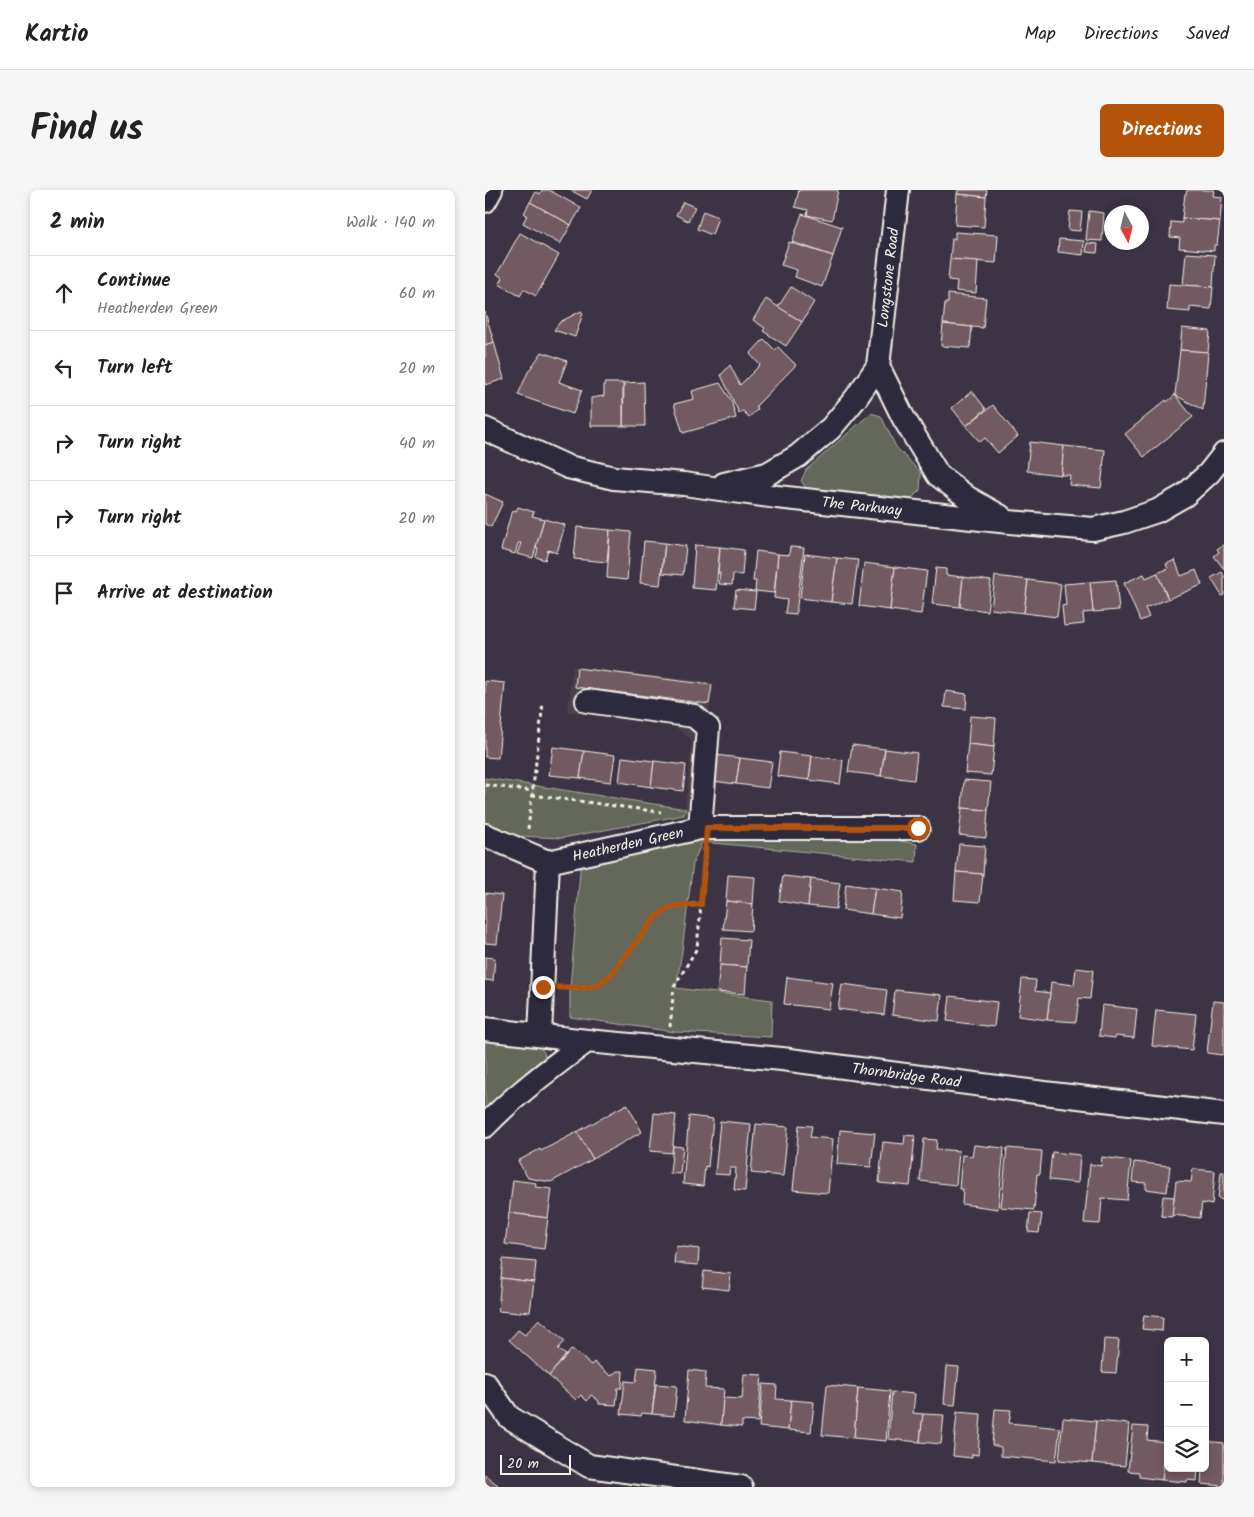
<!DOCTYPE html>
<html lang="en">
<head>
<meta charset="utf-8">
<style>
	body { margin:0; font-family:Kalam,sans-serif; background:#f6f6f6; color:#222 }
	.controls { position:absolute; right:15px; bottom:15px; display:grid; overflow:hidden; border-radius:8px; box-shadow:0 2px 8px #0003 }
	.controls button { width:45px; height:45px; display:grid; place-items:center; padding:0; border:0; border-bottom:1px solid #e0e0e0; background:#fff; color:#222; font:25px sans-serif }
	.compass { position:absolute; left:619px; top:15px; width:45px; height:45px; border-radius:50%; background:#fff; box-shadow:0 2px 8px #0003; rotate:173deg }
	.scale { position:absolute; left:15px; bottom:12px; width:71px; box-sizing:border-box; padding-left:5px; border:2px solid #f4f1e8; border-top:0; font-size:14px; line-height:18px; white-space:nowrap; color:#f4f1e8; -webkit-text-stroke:4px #2f2a3d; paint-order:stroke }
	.stop { position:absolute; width:15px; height:15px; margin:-11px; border:4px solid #b45309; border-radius:50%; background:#fff }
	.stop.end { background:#b45309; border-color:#fff; box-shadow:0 1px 5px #0008 }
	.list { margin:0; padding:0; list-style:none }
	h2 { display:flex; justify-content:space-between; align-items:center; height:65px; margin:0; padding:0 20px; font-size:21px }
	h2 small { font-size:16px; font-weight:400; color:#767676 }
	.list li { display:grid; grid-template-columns:32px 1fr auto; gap:15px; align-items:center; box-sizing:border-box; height:75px; padding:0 20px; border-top:1px solid #e0e0e0 }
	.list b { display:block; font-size:19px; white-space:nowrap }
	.list p { margin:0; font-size:16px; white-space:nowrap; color:#767676 }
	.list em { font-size:16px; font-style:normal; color:#767676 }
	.icon { flex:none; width:28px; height:28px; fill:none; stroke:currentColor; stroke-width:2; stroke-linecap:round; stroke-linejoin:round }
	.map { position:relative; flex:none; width:739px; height:1297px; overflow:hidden; border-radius:8px }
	header { display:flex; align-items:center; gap:30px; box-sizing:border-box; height:70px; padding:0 25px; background:#fff; border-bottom:1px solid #e0e0e0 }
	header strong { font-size:24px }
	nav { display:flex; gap:28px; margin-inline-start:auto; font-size:18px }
	.intro { display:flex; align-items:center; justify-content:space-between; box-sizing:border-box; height:120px; padding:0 30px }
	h1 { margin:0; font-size:35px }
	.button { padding:12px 22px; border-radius:8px; background:#b45309; color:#fff; font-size:18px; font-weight:700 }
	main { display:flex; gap:30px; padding:0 30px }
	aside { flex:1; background:#fff; border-radius:8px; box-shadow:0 2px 8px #0003 }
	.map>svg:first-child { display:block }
	.built { fill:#4c3f4d }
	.green { fill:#63685a; stroke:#acaca1 }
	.building { fill:#725a62; stroke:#f4f1e8 }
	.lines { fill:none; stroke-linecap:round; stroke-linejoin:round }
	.minor-casing { stroke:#f4f1e8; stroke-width:26 }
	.path { stroke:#f4f1e8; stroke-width:3; stroke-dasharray:4 4; stroke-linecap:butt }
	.minor { stroke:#2f2a3d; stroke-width:22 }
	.route { stroke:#b45309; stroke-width:6 }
	.labels { text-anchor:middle; stroke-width:4; stroke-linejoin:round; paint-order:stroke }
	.street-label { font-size:15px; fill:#f4f1e8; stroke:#2f2a3d }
</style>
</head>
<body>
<header>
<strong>Kartio</strong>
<nav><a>Map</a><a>Directions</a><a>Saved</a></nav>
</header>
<div class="intro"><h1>Find us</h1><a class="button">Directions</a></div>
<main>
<aside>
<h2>2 min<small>Walk · 140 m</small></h2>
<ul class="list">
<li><svg class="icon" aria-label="ahead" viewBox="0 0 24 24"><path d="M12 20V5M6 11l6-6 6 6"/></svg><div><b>Continue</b><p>Heatherden Green</p></div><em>60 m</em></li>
<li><svg class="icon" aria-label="left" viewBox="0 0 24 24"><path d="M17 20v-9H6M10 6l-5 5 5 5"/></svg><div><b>Turn left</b></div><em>20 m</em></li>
<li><svg class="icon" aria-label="right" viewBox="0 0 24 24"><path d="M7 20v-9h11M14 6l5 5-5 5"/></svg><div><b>Turn right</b></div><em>40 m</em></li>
<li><svg class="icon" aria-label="right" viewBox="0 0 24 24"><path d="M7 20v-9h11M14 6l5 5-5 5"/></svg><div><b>Turn right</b></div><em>20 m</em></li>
<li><svg class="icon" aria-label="arrive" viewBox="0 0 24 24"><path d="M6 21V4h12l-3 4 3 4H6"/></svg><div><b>Arrive at destination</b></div></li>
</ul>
</aside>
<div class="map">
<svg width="739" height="1297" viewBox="0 0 739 1297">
	<rect width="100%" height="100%" fill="#3c3444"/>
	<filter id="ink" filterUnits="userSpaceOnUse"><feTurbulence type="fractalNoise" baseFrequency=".02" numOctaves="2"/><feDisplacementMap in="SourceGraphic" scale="10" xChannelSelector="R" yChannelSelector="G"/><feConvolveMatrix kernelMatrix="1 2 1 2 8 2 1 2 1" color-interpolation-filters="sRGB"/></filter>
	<g filter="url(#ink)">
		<polygon class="built" points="88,477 227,492 218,589 219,623 199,630 207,551 189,536 82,521"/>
		<g class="green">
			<polygon points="386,223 396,226 411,257 436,283 435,300 424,311 324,302 316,291 321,280"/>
			<polygon points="0,588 201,619 199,625 77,648 32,646 0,632"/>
			<polygon points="350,639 432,654 431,672 217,652 208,673 197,761 191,798 287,810 286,847 190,842 85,827 85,798 96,670 142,654"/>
			<polygon points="0,851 55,857 59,862 60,868 57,875 29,894 0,918"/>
		</g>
		<g class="building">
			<polygon points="57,0 64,0 96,18 86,35 45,12 51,2 55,4"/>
			<polygon points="85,0 107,0 102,9"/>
			<polygon points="314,0 353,0 347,30 322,25 323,20 310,17"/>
			<polygon points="473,0 502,0 501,7 472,4"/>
			<polygon points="702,0 729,0 728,6 737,7 735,31 697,28 700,4 701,4"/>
			<polygon points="472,4 501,7 499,37 470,35"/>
			<polygon points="45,12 86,35 75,54 38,33 42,25 39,23"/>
			<polygon points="198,12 210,17 203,31 191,25"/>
			<polygon points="218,21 233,27 227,45 212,39"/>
			<polygon points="585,21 597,22 595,41 583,40"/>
			<polygon points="604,21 619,23 617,51 601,50"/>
			<polygon points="317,24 357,37 348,66 307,52"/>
			<polygon points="697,28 735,31 732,55 729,55 729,61 694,58 695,48 685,47 686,32 697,33"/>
			<polygon points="470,42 513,45 511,73 465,69 467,48 470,49"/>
			<polygon points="35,43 74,65 51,106 39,99 35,106 14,94 18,88 12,84"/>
			<polygon points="574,49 599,51 598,65 573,62"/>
			<polygon points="304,52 348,66 337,97 310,87 312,80 296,75"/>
			<polygon points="602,53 613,54 612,63 601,62"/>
			<polygon points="701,63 730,65 728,97 698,95"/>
			<polygon points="465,69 493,71 491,103 471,101 472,91 463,90"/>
			<polygon points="684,94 728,97 726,119 705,117 705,122 682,120"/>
			<polygon points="306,97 329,112 317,132 293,117"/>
			<polygon points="463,104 501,108 498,138 458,134 460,113 463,113"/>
			<polygon points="281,109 317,132 301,156 278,141 280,138 268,130"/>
			<polygon points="96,121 98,123 90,147 69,140 75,132"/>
			<polygon points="0,122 9,152 0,155"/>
			<polygon points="458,134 487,137 485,158 456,156"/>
			<polygon points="697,138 725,141 723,162 695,160"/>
			<polygon points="279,149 290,160 293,157 311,175 271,216 273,219 264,227 258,221 254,223 236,185 245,175 255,195 275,175 265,164"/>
			<polygon points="9,152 19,189 0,195 0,155"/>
			<polygon points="695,160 723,162 718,220 690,205"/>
			<polygon points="57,162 82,171 74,192 97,200 88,224 33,205 43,182"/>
			<polygon points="159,192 160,236 138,236 139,193"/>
			<polygon points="119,193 138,193 138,236 106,236 106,208 119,206"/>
			<polygon points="235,193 246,210 251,228 198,243 189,214 209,209 207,201"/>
			<polygon points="487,201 501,219 481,236 467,218"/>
			<polygon points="690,205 708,227 659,267 640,244 681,210 682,212"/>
			<polygon points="508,215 533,246 513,263 500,248 495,252 481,236"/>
			<polygon points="545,252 579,256 576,285 542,281"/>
			<polygon points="579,256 620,260 616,298 584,295 585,285 576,285"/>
			<polygon points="0,304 18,312 6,337 0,334"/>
			<polygon points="33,317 49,322 47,326 59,329 48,368 32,364 36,353 33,353 30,364 16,360 27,320 31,321"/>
			<polygon points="59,329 80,335 72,363 63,360 60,370 51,367 53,358 51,357"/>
			<polygon points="92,337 125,340 122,372 89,369"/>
			<polygon points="125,340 146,342 142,390 122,388"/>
			<polygon points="159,351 180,353 175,395 155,393"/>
			<polygon points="180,353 201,356 198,385 177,383"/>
			<polygon points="739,354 739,379 729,366 734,362 732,359"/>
			<polygon points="210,355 235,357 231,400 207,398"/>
			<polygon points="235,357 259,360 257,385 248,384 247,395 234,394 235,383 233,383"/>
			<polygon points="305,357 319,358 311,424 300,423 302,410 289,408 293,364 304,365"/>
			<polygon points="271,361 293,364 289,403 270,401 271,391 268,391"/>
			<polygon points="320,364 352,368 346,412 315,408"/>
			<polygon points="352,368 373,370 367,414 346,412"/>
			<polygon points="690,370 696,386 711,380 717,395 683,409 672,383 683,379 681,374"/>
			<polygon points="379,373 410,377 405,420 374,416"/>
			<polygon points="410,377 442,381 436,424 405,420"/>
			<polygon points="451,378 461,379 461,385 478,387 475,417 447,414"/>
			<polygon points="737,382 739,386 739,405 737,406 726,388"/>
			<polygon points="672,383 683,409 660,418 664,427 655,431 639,393 659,384 661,388"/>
			<polygon points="510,386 543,390 539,423 506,419"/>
			<polygon points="478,387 506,391 502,421 475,417"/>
			<polygon points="543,390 576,394 572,427 539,423"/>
			<polygon points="631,390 634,420 608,422 605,392"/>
			<polygon points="605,392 608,422 598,423 599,434 579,436 577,416 581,415 579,394"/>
			<polygon points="251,400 271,402 269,419 249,417"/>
			<polygon points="92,478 227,495 224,514 90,497"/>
			<polygon points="0,491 20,493 13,568 0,567"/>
			<polygon points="461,501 482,504 481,519 459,517"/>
			<polygon points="485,526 511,528 509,557 483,554"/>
			<polygon points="483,554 509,557 506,585 480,583"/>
			<polygon points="367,555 400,559 396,586 363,582"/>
			<polygon points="68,557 99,561 95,588 64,585"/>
			<polygon points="400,559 432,563 429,590 396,586"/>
			<polygon points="99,561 130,565 126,592 95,588"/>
			<polygon points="295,562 327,566 324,590 292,586"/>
			<polygon points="223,564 255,568 251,594 220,590"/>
			<polygon points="327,566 358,570 355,594 324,590"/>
			<polygon points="137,567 169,571 166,597 134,592"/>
			<polygon points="255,568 287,572 283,598 251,594"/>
			<polygon points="169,571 201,575 198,601 166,597"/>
			<polygon points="479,590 506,592 503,620 477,618"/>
			<polygon points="477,618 503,620 501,648 474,645"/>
			<polygon points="474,654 500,656 498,684 471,682"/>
			<polygon points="471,682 498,684 495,712 469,710"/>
			<polygon points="243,685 270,687 268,714 241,711"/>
			<polygon points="298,686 326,689 323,716 294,711"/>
			<polygon points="326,689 355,693 351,719 323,716"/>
			<polygon points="361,694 390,698 386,724 358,720"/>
			<polygon points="390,698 418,702 415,728 386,724"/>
			<polygon points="0,703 17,705 12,754 0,753"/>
			<polygon points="241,711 268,714 266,741 238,739"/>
			<polygon points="237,748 264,750 262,777 235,775"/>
			<polygon points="0,767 10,768 8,791 0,790"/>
			<polygon points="235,775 262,777 260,804 232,802"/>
			<polygon points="591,778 608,780 605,809 594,808 591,832 562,830 566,792 589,795"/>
			<polygon points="302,787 348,793 344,819 299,814"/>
			<polygon points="537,789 551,790 550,801 565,803 562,830 533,826"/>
			<polygon points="357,794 402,800 399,825 353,819"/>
			<polygon points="410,800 457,805 454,831 407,825"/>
			<polygon points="465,806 512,812 509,837 462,831"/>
			<polygon points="728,811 739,812 739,862 737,865 722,863"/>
			<polygon points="617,815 652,819 649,848 631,846 630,848 614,846"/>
			<polygon points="671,820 711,824 707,860 667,856"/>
			<polygon points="142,914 157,942 108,969 92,942"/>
			<polygon points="169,923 191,925 187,963 165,961"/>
			<polygon points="204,926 228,929 223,977 220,976 218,996 198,994"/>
			<polygon points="235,931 266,934 260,1001 249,1000 251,978 245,978 244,985 230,984"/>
			<polygon points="271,934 303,937 298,986 266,983"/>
			<polygon points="314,935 327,936 325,947 348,949 343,1003 308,1000"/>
			<polygon points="355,940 390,943 386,977 352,974"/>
			<polygon points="92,942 108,969 66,992 43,988 33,971 55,959 56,961"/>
			<polygon points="420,945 430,946 425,996 394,993 398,952 419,954"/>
			<polygon points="439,949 452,950 451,959 474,961 471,995 435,991"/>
			<polygon points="489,955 519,958 513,1019 477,1014 478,999 474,999 477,965 487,966"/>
			<polygon points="188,956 198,957 195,984 185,983"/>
			<polygon points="522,958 557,961 555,984 552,984 549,1020 516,1017"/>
			<polygon points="567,962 595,965 593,993 564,990"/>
			<polygon points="617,967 646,971 642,1010 617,1008 615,1034 599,1033 605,974 616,976"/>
			<polygon points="649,972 685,976 682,1002 661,999 661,993 647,992"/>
			<polygon points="708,979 730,981 727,1015 717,1013 715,1028 687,1025 691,991 706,992"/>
			<polygon points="736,982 739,982 739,1010 733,1009"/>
			<polygon points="28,990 51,993 50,997 67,999 63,1028 24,1023"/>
			<polygon points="678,1006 689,1007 687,1027 676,1026"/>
			<polygon points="24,1023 63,1028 59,1059 20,1054"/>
			<polygon points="545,1023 557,1024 554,1043 543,1042"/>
			<polygon points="191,1056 214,1059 213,1075 189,1073"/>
			<polygon points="18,1069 51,1072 49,1092 16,1088"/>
			<polygon points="219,1081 246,1084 244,1100 217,1097"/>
			<polygon points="16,1088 49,1092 45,1122 35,1121 35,1123 13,1121"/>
			<polygon points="659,1125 678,1127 677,1141 657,1139"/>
			<polygon points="54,1129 80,1151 73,1159 81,1165 64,1186 24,1150 33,1140 40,1145"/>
			<polygon points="619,1149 634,1150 631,1183 617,1182"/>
			<polygon points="87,1159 106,1175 109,1172 126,1186 132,1181 138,1181 137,1198 133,1198 131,1215 114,1214 114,1211 106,1205 102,1211 96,1205 91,1210 64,1186"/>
			<polygon points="462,1176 474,1177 470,1215 459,1214"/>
			<polygon points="153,1177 172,1179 167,1224 157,1223 156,1226 136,1224 140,1191 151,1192"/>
			<polygon points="204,1180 221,1182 220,1198 239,1199 236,1235 200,1230"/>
			<polygon points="259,1184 277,1185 273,1232 257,1231 257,1237 236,1235 238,1208 257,1209"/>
			<polygon points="171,1194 192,1196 189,1226 167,1224"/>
			<polygon points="278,1194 292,1195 291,1209 306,1210 303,1240 274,1237"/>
			<polygon points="342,1195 373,1198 369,1248 337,1245"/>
			<polygon points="373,1198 405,1201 401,1251 369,1248"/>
			<polygon points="407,1202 430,1204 428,1223 438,1224 435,1252 403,1249"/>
			<polygon points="306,1210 329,1212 326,1242 303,1240"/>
			<polygon points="510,1219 526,1220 524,1233 575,1238 571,1271 516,1266 516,1257 507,1255"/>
			<polygon points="472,1222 496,1224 493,1265 487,1264 487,1268 468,1266"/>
			<polygon points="438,1224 459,1225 456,1254 435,1252"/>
			<polygon points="578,1228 611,1231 607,1273 574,1270"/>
			<polygon points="611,1231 644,1234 640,1276 607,1273"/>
			<polygon points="648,1236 663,1237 662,1250 681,1252 677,1290 654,1287 654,1282 643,1281"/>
			<polygon points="720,1251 739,1253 739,1296 716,1294 717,1278 720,1278"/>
			<polygon points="681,1252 683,1252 683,1278 713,1278 712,1291 702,1290 702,1292 677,1290"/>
			<polygon points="0,1285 13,1295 11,1297 0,1297"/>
		</g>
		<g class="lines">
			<defs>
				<g id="minor">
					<polyline points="0,11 6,0"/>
					<polyline points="393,176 418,227 453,285 483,308 515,326"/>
					<path id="s1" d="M0,239l83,38 46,11 70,6 93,13 232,25 84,7 31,-7 33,-11 28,-16 24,-22 15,-19"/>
					<path id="s2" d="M239,294l43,-10 31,-18 33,-28 25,-30 22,-32 20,-176"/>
					<polyline points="102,511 209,526 223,538 215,638"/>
					<polyline points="0,645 63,672"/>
					<path id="s3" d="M0,839l102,12 195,18 262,34 180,21"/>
					<path id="s4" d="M55,845l8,-173 152,-34h218"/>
					<path d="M0,936c31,-32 66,-58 102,-85"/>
					<polyline points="0,1193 24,1227 104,1276 256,1297"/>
				</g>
			</defs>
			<use href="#minor" class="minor-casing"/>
			<g class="path">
				<polyline points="0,595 48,601"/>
				<polyline points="47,605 176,622"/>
				<polyline points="43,639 58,513"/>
				<polyline points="81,797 98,798 114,795 127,783 172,726 187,717 216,714 221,661"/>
				<polyline points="185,837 189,797 212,758 216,714"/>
			</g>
			<use href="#minor" class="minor"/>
		</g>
	</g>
	<g class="lines" filter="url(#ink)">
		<polyline class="route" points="58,797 98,798 114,795 127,783 172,726 187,717 216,714 222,638 433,638"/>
	</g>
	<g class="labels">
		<g class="street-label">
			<text dy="5" stroke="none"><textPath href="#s2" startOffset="290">Longstone Road</textPath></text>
			<text dy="5" stroke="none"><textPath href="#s1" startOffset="388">The Parkway</textPath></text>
			<text dy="5" stroke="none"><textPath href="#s4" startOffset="255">Heatherden Green</textPath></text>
			<text dy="5" stroke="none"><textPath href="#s3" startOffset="424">Thornbridge Road</textPath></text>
		</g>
	</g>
</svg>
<div class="controls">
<button>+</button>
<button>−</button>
<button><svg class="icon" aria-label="layers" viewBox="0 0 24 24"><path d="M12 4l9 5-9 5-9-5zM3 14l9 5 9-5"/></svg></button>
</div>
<svg class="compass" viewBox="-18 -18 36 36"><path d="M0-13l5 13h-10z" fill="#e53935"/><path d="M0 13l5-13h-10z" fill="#767676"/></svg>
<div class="scale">20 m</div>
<div class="stop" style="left:433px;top:638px"></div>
<div class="stop end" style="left:58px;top:797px"></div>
</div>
</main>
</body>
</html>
